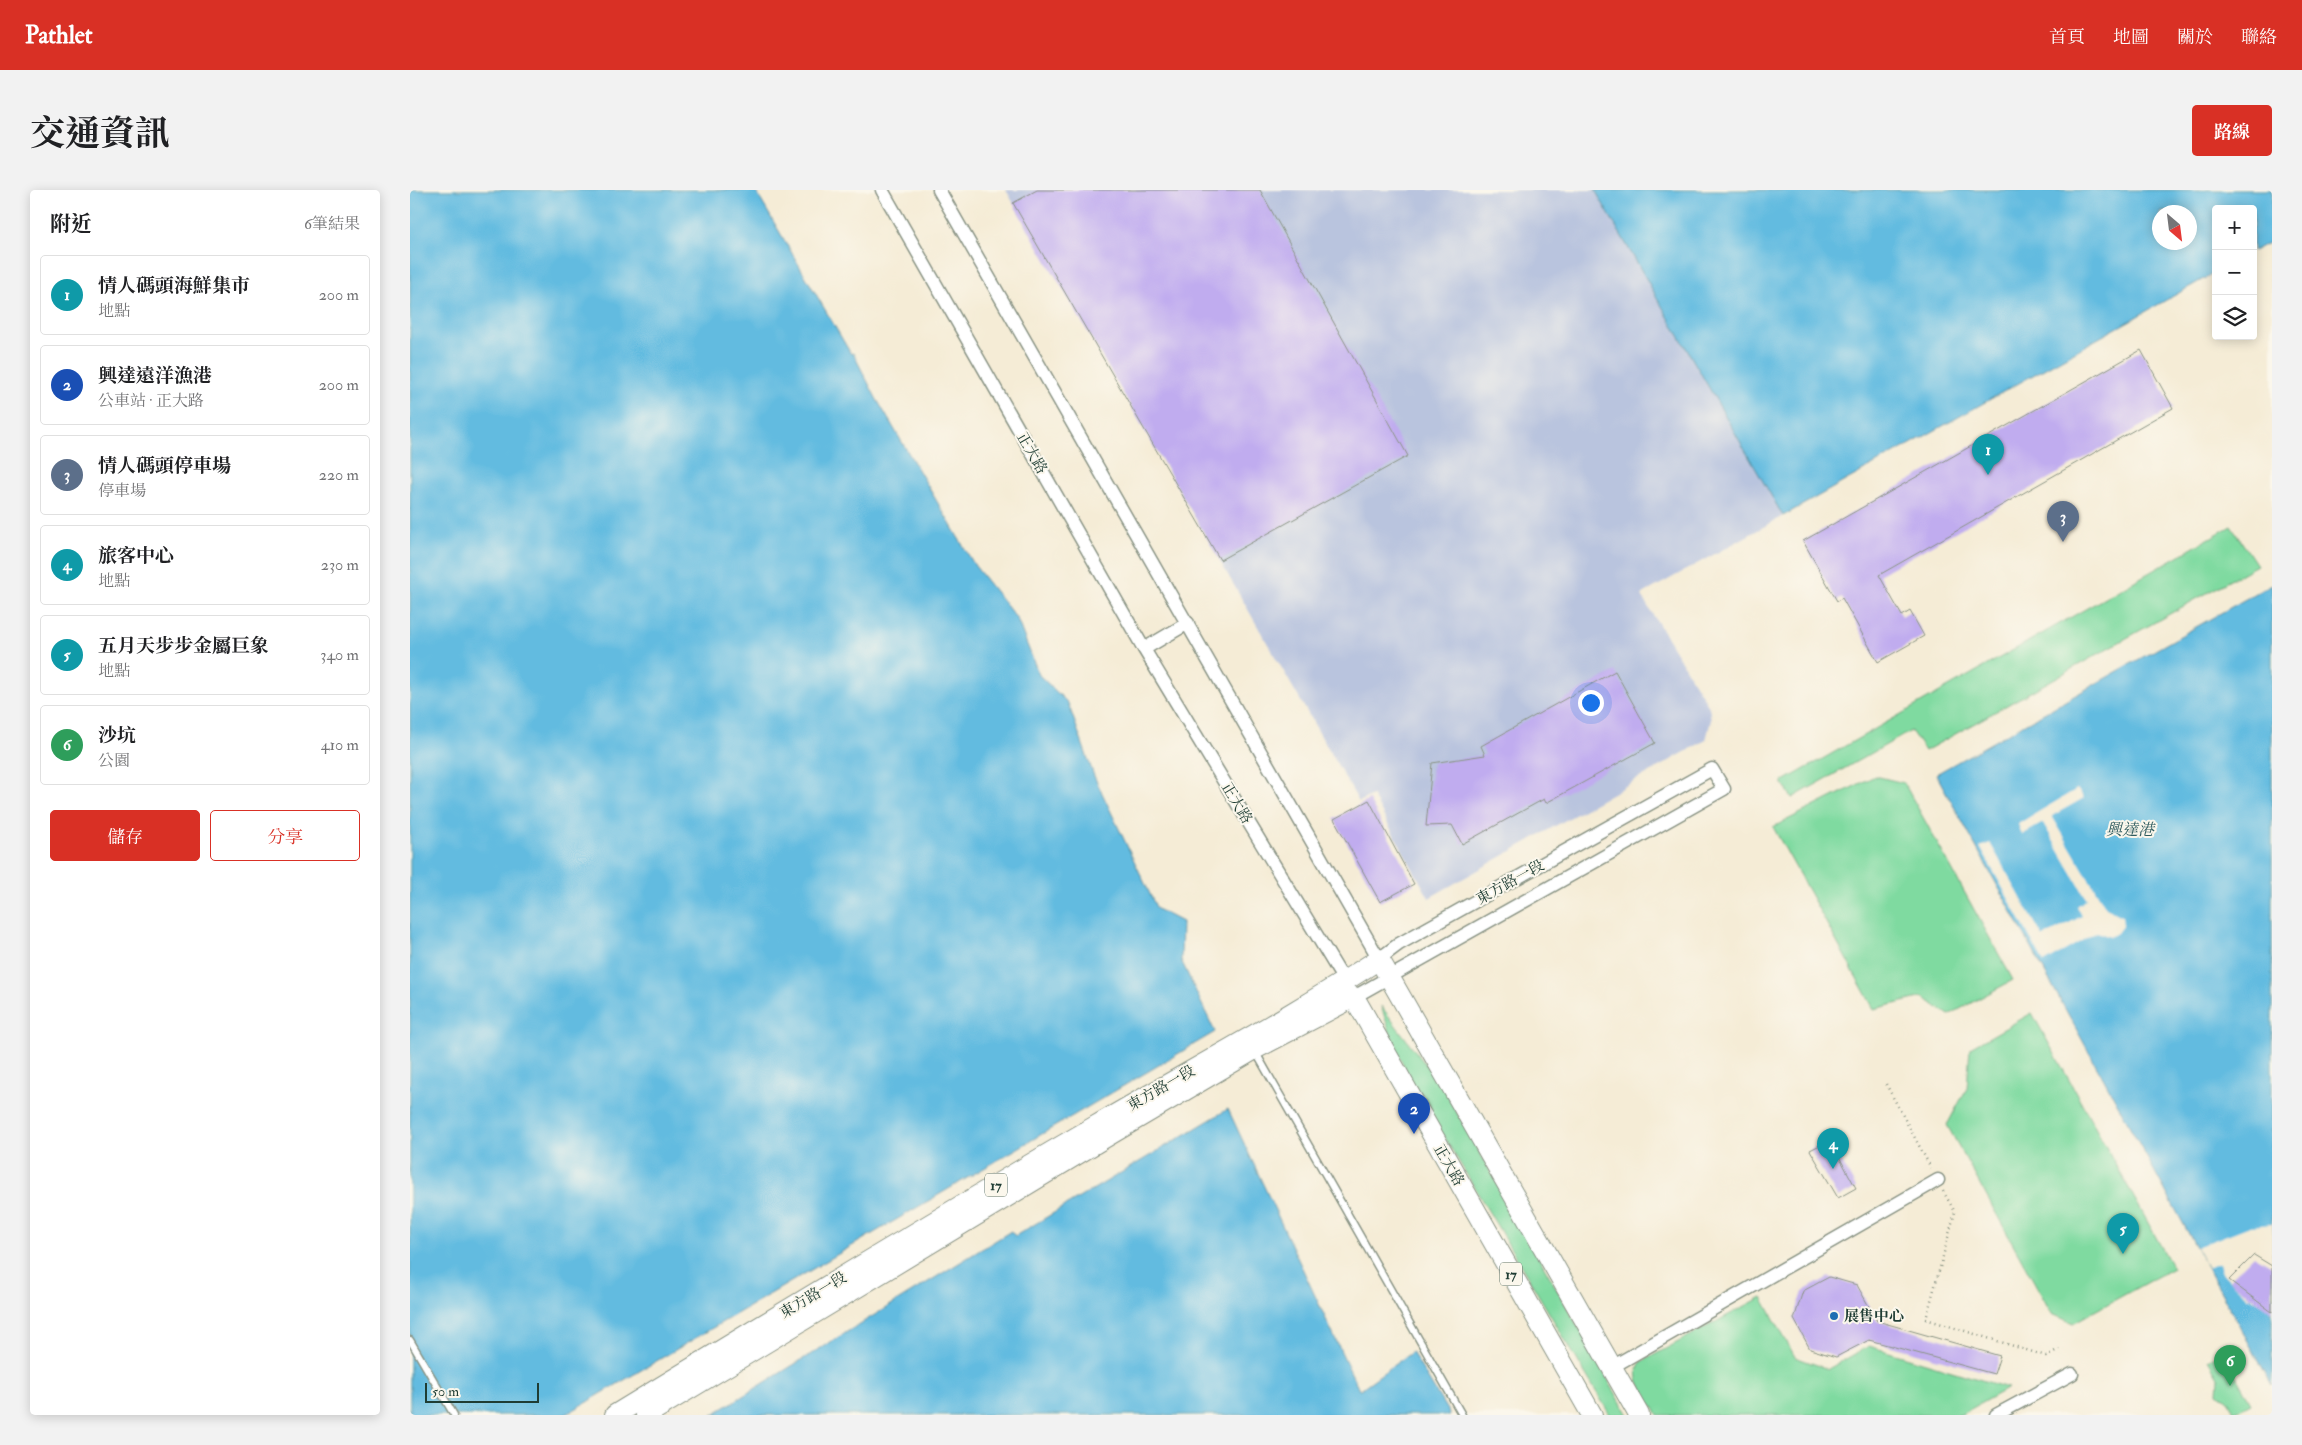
<!DOCTYPE html>
<html lang="zh-TW">
<head>
<meta charset="utf-8">
<style>
	body { margin:0; font-family:"IM FELL Double Pica","Noto Serif TC",serif; background:#f2f2f2; color:#202124 }
	.controls { position:absolute; right:15px; top:15px; display:grid; overflow:hidden; border-radius:5px; box-shadow:0 2px 12px #0003 }
	.controls button { width:45px; height:45px; display:grid; place-items:center; padding:0; border:0; border-bottom:1px solid #e0e0e0; background:#fff; color:#202124; font:25px sans-serif }
	.compass { position:absolute; left:1742px; top:15px; width:45px; height:45px; border-radius:50%; background:#fff; box-shadow:0 2px 12px #0003; rotate:152deg }
	.scale { position:absolute; left:15px; bottom:12px; width:114px; box-sizing:border-box; padding-left:5px; border:2px solid #1f3d34; border-top:0; font-size:14px; line-height:18px; white-space:nowrap; color:#1f3d34; -webkit-text-stroke:4px #fbf7ec; paint-order:stroke }
	.you { position:absolute; left:1180px; top:512px; width:18px; height:18px; margin:-12px; border:4px solid #fff; border-radius:50%; background:#1a73e8; box-shadow:0 0 0 8px #1a73e833 }
	.badge { display:grid; place-items:center; width:32px; height:32px; border-radius:50%; background:#d93025; color:#fff; font-size:16px; font-weight:700 }
	.pin { position:absolute; translate:-50% -41px; filter:drop-shadow(0 1px 2px #0008) }
	.pin::after { content:''; position:absolute; top:26px; width:18px; height:15px; background:inherit; clip-path:polygon(0 0,100% 0,50% 100%) }
	.list { margin:0; padding:0; list-style:none }
	h2 { display:flex; justify-content:space-between; align-items:center; height:65px; margin:0; padding:0 20px; font-size:21px }
	h2 small { font-size:16px; font-weight:400; color:#757577 }
	.list li { display:grid; grid-template-columns:32px 1fr auto; gap:15px; align-items:center; box-sizing:border-box; height:80px; margin:0 10px 10px; padding:0 10px; border:1px solid #e0e0e0; border-radius:5px }
	.list b { display:block; font-size:19px; white-space:nowrap }
	.list p { margin:0; font-size:16px; white-space:nowrap; color:#757577 }
	.list em { font-size:16px; font-style:normal; color:#757577 }
	.actions { display:flex; gap:10px; padding:15px 20px }
	.actions a { flex:1; padding:11px 0; border:1px solid #d93025; border-radius:5px; text-align:center; font-size:18px; color:#d93025 }
	.actions .main { background:#d93025; color:#fff }
	.icon { flex:none; width:28px; height:28px; fill:none; stroke:currentColor; stroke-width:2; stroke-linecap:round; stroke-linejoin:round }
	.map { position:relative; flex:none; width:1862px; height:1225px; overflow:hidden; border-radius:5px }
	header { display:flex; align-items:center; gap:30px; box-sizing:border-box; height:70px; padding:0 25px; background:#d93025; color:#fff }
	header strong { font-size:24px }
	nav { display:flex; gap:28px; margin-inline-start:auto; font-size:18px }
	.intro { display:flex; align-items:center; justify-content:space-between; box-sizing:border-box; height:120px; padding:0 30px }
	h1 { margin:0; font-size:35px }
	.button { padding:12px 22px; border-radius:5px; background:#d93025; color:#fff; font-size:18px; font-weight:700 }
	main { display:flex; gap:30px; padding:0 30px }
	aside { flex:1; background:#fff; border-radius:5px; box-shadow:0 2px 12px #0003 }
	.map>svg:first-child { display:block }
	.industrial { fill:#b9c4de }
	.green { fill:#7fdaa0; stroke:#4f8c6a }
	.water { fill:#62bbe0; stroke:#407c8a; fill-rule:evenodd }
	.pier { fill:#f5ecd6 }
	.building { fill:#c0acef }
	.lines { fill:none; stroke-linecap:round; stroke-linejoin:round }
	.lane-casing { stroke:#8a9485; stroke-width:9 }
	.street-casing { stroke:#8a9485; stroke-width:15 }
	.primary-casing { stroke:#8a9485; stroke-width:22 }
	.path { stroke:#8a9485; stroke-width:2.5; stroke-dasharray:1 4; stroke-linecap:butt }
	.lane { stroke:#fff; stroke-width:6 }
	.street { stroke:#fff; stroke-width:12 }
	.primary { stroke:#fff; stroke-width:20 }
	.poi-dot { fill:#1f6fb2; stroke:#fbf7ec; stroke-width:2 }
	.labels { text-anchor:middle; stroke-width:4; stroke-linejoin:round; paint-order:stroke }
	.shield { fill:#fbf7ec; stroke:#61756b; stroke-width:1 }
	.shield-label { font-size:14px; font-weight:bold; fill:#1f3d34 }
	.street-label { font-size:15px; fill:#1f3d34; stroke:#fbf7ec }
	.poi-label { font-size:15px; font-weight:bold; fill:#1f3d34; stroke:#fbf7ec; text-anchor:start }
	.water-label { font-size:16px; font-style:italic; fill:#305c5f; stroke:#fbf7ec }
</style>
</head>
<body>
<header>
<strong>Pathlet</strong>
<nav><a>首頁</a><a>地圖</a><a>關於</a><a>聯絡</a></nav>
</header>
<div class="intro"><h1>交通資訊</h1><a class="button">路線</a></div>
<main>
<aside>
<h2>附近<small>6筆結果</small></h2>
<ul class="list">
<li><span class="badge" style="background:#0f9aa8">1</span><div><b>情人碼頭海鮮集市</b><p>地點</p></div><em>200 m</em></li>
<li><span class="badge" style="background:#1a4fb4">2</span><div><b>興達遠洋漁港</b><p>公車站 · 正大路</p></div><em>200 m</em></li>
<li><span class="badge" style="background:#5c6f8a">3</span><div><b>情人碼頭停車場</b><p>停車場</p></div><em>220 m</em></li>
<li><span class="badge" style="background:#0f9aa8">4</span><div><b>旅客中心</b><p>地點</p></div><em>230 m</em></li>
<li><span class="badge" style="background:#0f9aa8">5</span><div><b>五月天步步金屬巨象</b><p>地點</p></div><em>340 m</em></li>
<li><span class="badge" style="background:#2e9e5b">6</span><div><b>沙坑</b><p>公園</p></div><em>410 m</em></li>
</ul>
<div class="actions"><a class="main">儲存</a><a>分享</a></div>
</aside>
<div class="map">
<svg width="1862" height="1225" viewBox="0 0 1862 1225">
	<rect width="100%" height="100%" fill="#fbf7ec"/>
	<filter id="ink" filterUnits="userSpaceOnUse"><feTurbulence type="fractalNoise" baseFrequency=".02" numOctaves="2"/><feDisplacementMap in="SourceGraphic" scale="10" xChannelSelector="R" yChannelSelector="G"/><feConvolveMatrix kernelMatrix="1 2 1 2 8 2 1 2 1" color-interpolation-filters="sRGB"/></filter>
	<filter id="wash" filterUnits="userSpaceOnUse"><feTurbulence type="fractalNoise" baseFrequency=".0096" numOctaves="4" result="noise"/><feDisplacementMap in="SourceGraphic" scale="20" xChannelSelector="R" yChannelSelector="G"/><feGaussianBlur stdDeviation="1.12" result="paint"/><feColorMatrix in="noise" values="0 0 0 0 0 0 0 0 0 0 0 0 0 0 0 0 0 1.4 0 .05"/><feComposite in="paint" operator="in"/></filter>
	<g filter="url(#wash)">
		<rect width="100%" height="100%" fill="#f5ecd6"/>
		<polygon class="industrial" points="596,0 1185,0 1373,326 1231,405 1299,517 1301,530 1296,550 1019,708 962,605 949,612"/>
		<g class="green">
			<polygon points="1821,336 1847,375 1515,561 1501,541 1382,608 1372,592"/>
			<polygon points="1465,586 1494,593 1603,790 1539,825 1513,807 1464,819 1363,637"/>
			<polygon points="971,816 1032,896 1218,1225 1200,1225 1005,898 985,858"/>
			<polygon points="1622,823 1763,1078 1663,1133 1642,1124 1537,935 1557,898 1560,858"/>
			<path d="M1352,1107l33,60 33,12 41,-23 139,42 -48,27h-302c-8,-15 -29,-37 -17,-53z"/>
			<polygon points="1813,1162 1841,1213 1824,1222 1819,1211 1808,1202 1809,1189 1798,1170"/>
		</g>
		<g class="water">
			<polygon points="0,0 345,0 441,164 443,163 466,208 565,376 607,429 629,485 658,513 684,586 747,719 772,732 771,770 805,842 155,1225 0,1225"/>
			<path d="M1185,0h677v51l-19,10v-42h-37v63l-433,244zM1750,22h30v30h-30z"/>
			<polygon points="1862,394 1862,1195 1526,584"/>
			<polygon points="818,919 949,1200 1002,1162 1040,1225 302,1225 601,1041 605,1046"/>
		</g>
		<g class="pier">
			<polygon points="1667,599 1674,608 1642,626 1696,718 1712,726 1713,735 1707,743 1700,747 1687,742 1634,773 1570,657 1580,653 1633,747 1672,726 1667,716 1677,709 1633,633 1612,645 1608,634"/>
			<polygon points="1862,1034 1862,1120 1837,1106 1812,1083 1809,1073 1798,1078 1786,1057 1840,1036"/>
		</g>
		<g id="blocks">
			<g class="building">
				<polygon points="627,0 850,0 998,266 810,370 603,13"/>
				<polygon points="1731,160 1763,218 1469,385 1492,426 1500,421 1514,446 1468,472 1432,408 1427,411 1393,351"/>
				<polygon points="1205,481 1245,553 1136,613 1134,609 1052,654 1042,635 1016,636 1022,573 1075,565 1071,556"/>
				<polygon points="959,610 1004,694 970,712 924,629"/>
				<polygon points="1420,950 1446,998 1428,1008 1400,960"/>
				<polygon points="1844,1065 1862,1076 1862,1122 1819,1090"/>
				<polygon points="1419,1087 1447,1095 1467,1131 1590,1166 1584,1184 1459,1150 1426,1167 1400,1159 1384,1129 1393,1101"/>
			</g>
		</g>
	</g>
	<g filter="url(#ink)">
		<use href="#blocks" fill-opacity="0" stroke="#8a9485" stroke-width="1"/>
		<g class="lines">
			<defs>
				<g id="lane">
					<polyline points="845,861 1052,1225"/>
					<polyline points="0,1150 44,1225"/>
				</g>
				<g id="street">
					<polyline points="472,0 734,459 944,807 1314,599 1302,579 989,754 969,769 529,0"/>
					<polyline points="734,459 778,433"/>
					<polyline points="1202,1177 1528,990"/>
					<polyline points="1586,1225 1662,1184"/>
				</g>
				<g id="primary">
					<path d="M205,1225c159,-97 318,-194 479,-288 95,-56 193,-108 285,-168l260,456"/>
					<polyline points="236,1225 694,948 845,859 944,807 1182,1225"/>
				</g>
			</defs>
			<use href="#lane" class="lane-casing"/>
			<use href="#street" class="street-casing"/>
			<use href="#primary" class="primary-casing"/>
			<g class="path">
				<polyline points="1476,894 1521,978"/>
				<polyline points="1533,1001 1545,1022 1516,1129 1636,1166 1649,1159"/>
			</g>
			<use href="#lane" class="lane"/>
			<use href="#street" class="street"/>
			<use href="#primary" class="primary"/>
		</g>
	</g>
	<circle class="poi-dot" cx="1424" cy="1126" r="5"/>
	<g class="labels">
		<g class="shield">
			<rect x="575" y="983.5" width="22" height="23" rx="4"/>
			<rect x="1090" y="1072.5" width="22" height="23" rx="4"/>
		</g>
		<g class="shield-label">
			<text x="586" y="1000">17</text>
			<text x="1101" y="1089">17</text>
		</g>
		<g class="street-label">
			<text transform="translate(622 263) rotate(60)" y="5">正大路</text>
			<text transform="translate(827 613) rotate(59)" y="5">正大路</text>
			<text transform="translate(1100 692) rotate(-29)" y="5">東方路一段</text>
			<text transform="translate(751 898) rotate(-30)" y="5">東方路一段</text>
			<text transform="translate(1039 975) rotate(60)" y="5">正大路</text>
			<text transform="translate(403 1105) rotate(-31)" y="5">東方路一段</text>
		</g>
		<g class="poi-label">
			<text x="1434" y="1131">展售中心</text>
		</g>
		<g class="water-label">
			<text x="1720" y="645">興達港</text>
		</g>
	</g>
</svg>
<div class="controls">
<button>+</button>
<button>−</button>
<button><svg class="icon" aria-label="layers" viewBox="0 0 24 24"><path d="M12 4l9 5-9 5-9-5zM3 14l9 5 9-5"/></svg></button>
</div>
<svg class="compass" viewBox="-18 -18 36 36"><path d="M0-13l5 13h-10z" fill="#e53935"/><path d="M0 13l5-13h-10z" fill="#757577"/></svg>
<div class="scale">50 m</div>
<div class="you"></div>
<div class="pin badge" style="left:1578px;top:285px;background:#0f9aa8">1</div>
<div class="pin badge" style="left:1004px;top:944px;background:#1a4fb4">2</div>
<div class="pin badge" style="left:1653px;top:352px;background:#5c6f8a">3</div>
<div class="pin badge" style="left:1423px;top:979px;background:#0f9aa8">4</div>
<div class="pin badge" style="left:1713px;top:1064px;background:#0f9aa8">5</div>
<div class="pin badge" style="left:1820px;top:1196px;background:#2e9e5b">6</div>
</div>
</main>
</body>
</html>
